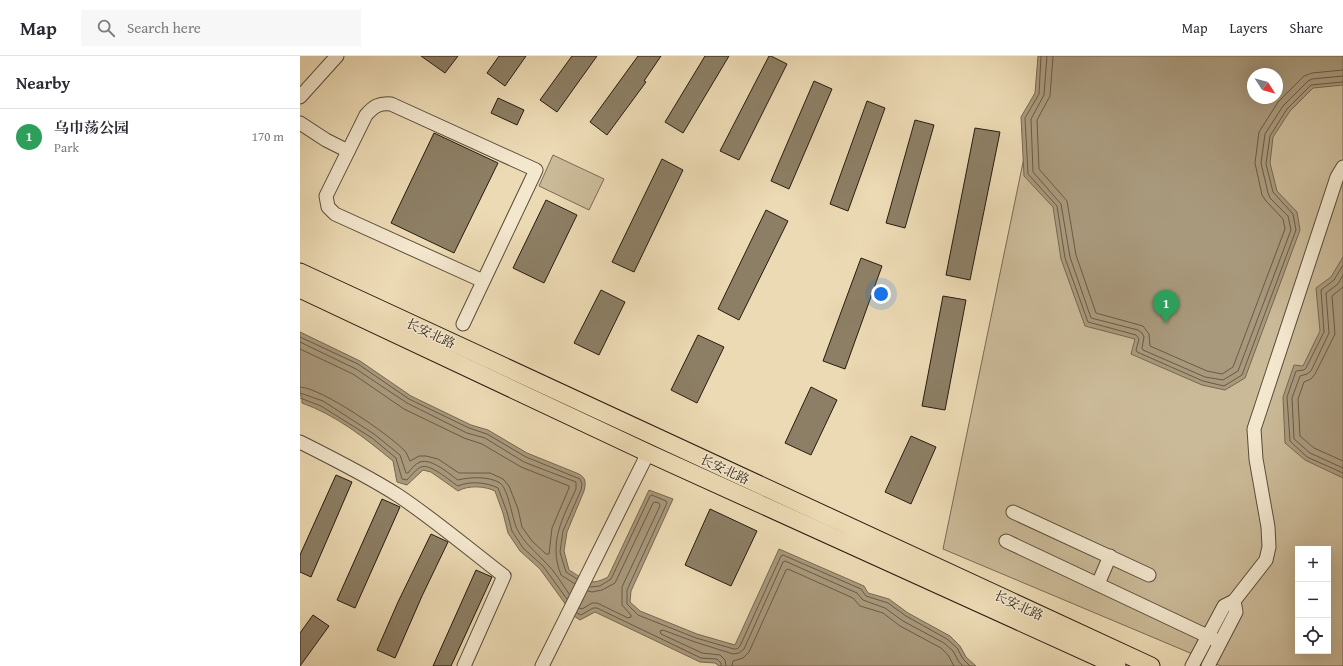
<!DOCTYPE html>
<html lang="en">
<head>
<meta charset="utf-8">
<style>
	body { margin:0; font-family:"Gentium Book Plus","Noto Serif SC",serif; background:#f7f7f7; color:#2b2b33 }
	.controls { position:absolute; right:12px; bottom:12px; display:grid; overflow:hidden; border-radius:0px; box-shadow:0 4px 16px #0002 }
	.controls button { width:36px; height:36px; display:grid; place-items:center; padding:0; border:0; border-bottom:1px solid #e1e1e2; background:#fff; color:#2b2b33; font:20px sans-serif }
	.compass { position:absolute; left:947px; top:12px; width:36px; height:36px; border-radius:50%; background:#fff; box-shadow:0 4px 16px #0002; rotate:126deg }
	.you { position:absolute; left:581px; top:238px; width:14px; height:14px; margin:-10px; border:3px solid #fff; border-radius:50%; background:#1a73e8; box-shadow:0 0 0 6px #1a73e833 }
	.badge { display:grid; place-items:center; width:26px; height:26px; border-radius:50%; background:#8f2418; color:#fff; font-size:13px; font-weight:700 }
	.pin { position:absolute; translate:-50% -33px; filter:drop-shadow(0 1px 2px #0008) }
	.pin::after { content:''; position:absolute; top:21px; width:14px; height:12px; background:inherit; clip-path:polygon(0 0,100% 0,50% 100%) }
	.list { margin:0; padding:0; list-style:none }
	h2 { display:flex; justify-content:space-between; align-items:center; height:52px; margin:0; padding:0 16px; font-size:17px }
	h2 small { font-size:13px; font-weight:400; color:#7c7c81 }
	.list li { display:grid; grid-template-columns:26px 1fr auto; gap:12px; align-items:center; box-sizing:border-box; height:56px; padding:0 16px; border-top:1px solid #e1e1e2 }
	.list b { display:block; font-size:15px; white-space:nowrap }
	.list p { margin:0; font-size:13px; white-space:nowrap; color:#7c7c81 }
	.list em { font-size:13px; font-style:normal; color:#7c7c81 }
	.icon { flex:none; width:22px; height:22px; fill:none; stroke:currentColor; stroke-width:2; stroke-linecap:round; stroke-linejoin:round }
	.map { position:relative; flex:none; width:1043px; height:610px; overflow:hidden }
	header { display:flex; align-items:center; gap:24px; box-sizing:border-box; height:56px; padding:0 20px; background:#fff; border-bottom:1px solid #e1e1e2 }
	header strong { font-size:19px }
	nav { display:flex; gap:22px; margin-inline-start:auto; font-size:14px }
	.search { width:280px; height:36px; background:#f7f7f7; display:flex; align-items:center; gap:10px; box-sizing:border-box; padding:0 14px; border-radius:0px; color:#7c7c81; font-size:15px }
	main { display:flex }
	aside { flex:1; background:#fff }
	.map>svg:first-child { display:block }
	.green { fill:#cbba98; stroke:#796b54; fill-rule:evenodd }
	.water { fill:#a9997c; stroke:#756750; fill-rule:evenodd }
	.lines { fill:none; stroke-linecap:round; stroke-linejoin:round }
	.shore { stroke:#685a46; stroke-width:1 }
	.building { fill:#8d7f65; stroke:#271c0f }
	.minor-casing { stroke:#584c38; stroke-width:15 }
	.major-casing { stroke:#271c0f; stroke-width:19 }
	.minor { stroke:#f3e7ce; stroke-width:13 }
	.major { stroke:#ecdab4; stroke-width:17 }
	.labels { text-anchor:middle; stroke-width:3; stroke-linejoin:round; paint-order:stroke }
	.street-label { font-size:13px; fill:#271c0f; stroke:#f3e7ce }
</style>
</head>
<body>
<header>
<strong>Map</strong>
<div class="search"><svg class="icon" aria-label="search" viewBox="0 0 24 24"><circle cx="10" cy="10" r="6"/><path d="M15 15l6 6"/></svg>Search here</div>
<nav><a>Map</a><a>Layers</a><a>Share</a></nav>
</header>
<main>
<aside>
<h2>Nearby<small></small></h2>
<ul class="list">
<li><span class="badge" style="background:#2e9e5b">1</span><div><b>乌巾荡公园</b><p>Park</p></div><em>170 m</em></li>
</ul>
</aside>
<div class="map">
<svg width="1043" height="610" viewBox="0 0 1043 610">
	<rect width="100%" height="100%" fill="#ecdab4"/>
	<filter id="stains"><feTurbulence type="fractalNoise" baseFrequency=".005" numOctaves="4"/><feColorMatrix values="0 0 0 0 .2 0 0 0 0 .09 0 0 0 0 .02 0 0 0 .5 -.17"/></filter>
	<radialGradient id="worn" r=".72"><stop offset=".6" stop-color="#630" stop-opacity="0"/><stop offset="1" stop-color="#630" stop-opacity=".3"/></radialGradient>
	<g class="green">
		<path d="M745,0h298v610h-122l-278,-117zM953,18h24v24h-24zM998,493h30v102h-30z"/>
		<polygon points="253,99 304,123 289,154 239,130"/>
	</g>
	<g class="water">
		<path d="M738,0h305v29l-30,3 -23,23 -17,26 -3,26 7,28 20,21 3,18 -55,148 -20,12 -23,-5 -71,-31 4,-15 -50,-13 -24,-67 -8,-52 -29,-31 -3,-59 14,-24zM953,18h24v24h-24z"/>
		<polygon points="1043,201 1043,422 1005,404 985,387 983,341 994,309 1003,310 1020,275 1016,232 1031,221"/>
		<path d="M0,276l60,29 51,35 60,29 17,5 39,23 52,21c7,4 7,9 5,17l-17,41 -3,19 5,19c17,10 20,17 39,7l41,-87 24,9 -42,92 -1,11 10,9 57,23 38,11 44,-96 85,37 4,7 21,6 19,14 42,23 10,10 6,11 10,9h-257l-4,-3 -15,-1 -105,-50 -15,8 -6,-4 -34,-47 -20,-18 -12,-18 -5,-20 -8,-22c-10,-5 -27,-6 -37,0l-27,-19 -8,-2 -16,15 -10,-3 -4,-21c-28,-23 -57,-46 -91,-58v-7h-2z"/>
	</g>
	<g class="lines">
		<g class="shore">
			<polyline points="741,0 739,38 725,62 728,118 757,150 765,202 788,266 836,279 839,283 836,294 837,296 903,325 924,330 942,319 996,174 993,158 973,136 966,108 970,80 987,53 1011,29 1043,26"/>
			<polyline points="747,0 744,39 731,63 733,116 761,148 770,201 791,262 838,274 842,277 844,281 842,292 843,294 905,321 923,324 938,315 991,174 988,160 970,142 968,137 961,107 965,78 983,50 1008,25 1012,23 1043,20"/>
			<polyline points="753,0 750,40 737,64 739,113 767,145 776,199 796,257 843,270 849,278 850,290 907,315 922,318 933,311 985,173 983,163 966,145 962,139 955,107 959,76 978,46 1004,20 1012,17 1043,14"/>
			<polyline points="1043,209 1034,224 1021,234 1024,276 1006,312 1004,314 996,315 987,341 990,385 1007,401 1043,417"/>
			<polyline points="1043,219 1038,228 1026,237 1029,277 1011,315 1007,318 1000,320 992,342 994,383 1010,397 1043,412"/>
			<polyline points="1043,231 1032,240 1035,278 1015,318 1011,323 1004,326 998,343 1000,380 1014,392 1043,405"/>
			<polyline points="0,281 58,308 109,343 169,372 187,378 226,401 280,423 282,428 281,434 263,475 260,496 266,516 277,523"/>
			<path d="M0,286l56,27 51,34 60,30 18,5 39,24 52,20v7c-13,29 -28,53 -15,86l14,9"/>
			<path d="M0,293l53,25 51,35 60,29 18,6 39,23 48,19v2l-17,40 -3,26h-3l-14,-13 -10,-14 -4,-18 -9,-23 -6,-7 -13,-6h-31l-21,-14 -12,-3h-7l-9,5c-2,-4 -3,-8 -6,-11 -16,-16 -82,-62 -104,-63"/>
			<path d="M0,337l23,8 51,33 26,21 6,18h2c3,-4 7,-9 12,-11 12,-4 29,12 38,18 12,-3 31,-4 42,3 9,7 12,36 17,46 7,14 18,22 28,33 10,9 17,22 24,32"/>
			<path d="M0,342l21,8 51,32 24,20 6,21 5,1c4,-4 9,-11 14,-13 9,-4 29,14 37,19 11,-5 28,-4 40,2l9,24 5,19 11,17 20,18 24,33"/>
			<polyline points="290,531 300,530 311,523 350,440 352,439 366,445 367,447 327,534 327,548 338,559 396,582 434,593 437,593 440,590 481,500 483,499 561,533 566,540 588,547 606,560 647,583 657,592 663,603 670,610"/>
			<polyline points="279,552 282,553 292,547 297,547 328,562 331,561 331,559 322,549 322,531 360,450 359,447 355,446 353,447 315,527 302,534 292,536 288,535"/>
			<polyline points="277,557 281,559 293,552 297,552 401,602 417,603 421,607 421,610"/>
			<polyline points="426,610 425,604 420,599 402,597 361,578 360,575 363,574 395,586 433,598 439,597 444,593 483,506 485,505 557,537 563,544 585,552 603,565 644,587 653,595 659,606 663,610"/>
			<polyline points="432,610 433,605 443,602 449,596 486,514 488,513 553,542 560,550 583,557 600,570 641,592 648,599 654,610"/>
		</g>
	</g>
	<g class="building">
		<polygon points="121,0 158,0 145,17"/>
		<polygon points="199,0 226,0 205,30 187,17"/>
		<polygon points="272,0 297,0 257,56 240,44"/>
		<polygon points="338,0 361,0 344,25 346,26 307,79 290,66"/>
		<polygon points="405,0 429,0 383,77 365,66"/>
		<polygon points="469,0 471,0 487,8 439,104 420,95"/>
		<polygon points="514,25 532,33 489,133 471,125"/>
		<polygon points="198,42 224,54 217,69 191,57"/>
		<polygon points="567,45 585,52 548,155 530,148"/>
		<polygon points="615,64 634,69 605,172 586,167"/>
		<polygon points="675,72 700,76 670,224 646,219"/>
		<polygon points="134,77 198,107 154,197 91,167"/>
		<polygon points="362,103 383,114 334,216 312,206"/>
		<polygon points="246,144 277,159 244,227 213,212"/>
		<polygon points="466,154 488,165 439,264 418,253"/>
		<polygon points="561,202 582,210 545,313 523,305"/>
		<polygon points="301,234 325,246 299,299 274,287"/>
		<polygon points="643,240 666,244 645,354 622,350"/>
		<polygon points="398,279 424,291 397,347 371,334"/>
		<polygon points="511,331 537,344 511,399 485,387"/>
		<polygon points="611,380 636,391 611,448 585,436"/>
		<polygon points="36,419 52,426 11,521 0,516 0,499"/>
		<polygon points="82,443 100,451 55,552 37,544"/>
		<polygon points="410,453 457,475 431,530 385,509"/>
		<polygon points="131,478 148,486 122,540 95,602 77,594 98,546"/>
		<polygon points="176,514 192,521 151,610 133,610"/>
		<polygon points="13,559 29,570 0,610 0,577"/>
	</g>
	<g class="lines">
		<defs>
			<g id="minor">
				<polyline points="0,41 37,0"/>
				<polyline points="0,67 26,84 48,95"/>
				<path d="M163,268l73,-154 -145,-66c-12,-1 -17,2 -25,11l-40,81 2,11 7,7 148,67"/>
				<path d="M0,386c34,17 68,34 99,54 37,25 70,53 105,80l-40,90"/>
				<polyline points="713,456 849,519"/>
				<polyline points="706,485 920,586"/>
				<polyline points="798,528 810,500"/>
				<polyline points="934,545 966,504 969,491 968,471 956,403 954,373 1037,121 1043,111"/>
				<polyline points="242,610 348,397"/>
				<polyline points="892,610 924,550 934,545 936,556 908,610"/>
			</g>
			<g id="major">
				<polyline points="0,216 851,610"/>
				<polyline points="0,233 348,397 817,610"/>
			</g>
		</defs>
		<use href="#minor" class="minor-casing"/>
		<use href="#major" class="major-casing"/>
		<use href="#minor" class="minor"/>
		<use href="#major" class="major"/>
	</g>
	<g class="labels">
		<g class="street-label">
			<text transform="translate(131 277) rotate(25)" y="5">长安北路</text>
			<text transform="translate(425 413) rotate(25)" y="5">长安北路</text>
			<text transform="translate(719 549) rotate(25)" y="5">长安北路</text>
		</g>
	</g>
	<rect width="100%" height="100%" filter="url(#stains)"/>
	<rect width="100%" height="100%" fill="url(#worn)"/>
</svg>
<div class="controls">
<button>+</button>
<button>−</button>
<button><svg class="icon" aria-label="locate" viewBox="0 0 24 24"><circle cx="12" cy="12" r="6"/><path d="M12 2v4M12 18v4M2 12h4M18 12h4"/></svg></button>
</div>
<svg class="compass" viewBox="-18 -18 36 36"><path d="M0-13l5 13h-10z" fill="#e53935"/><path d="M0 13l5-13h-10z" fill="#7c7c81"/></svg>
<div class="you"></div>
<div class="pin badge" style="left:866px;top:267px;background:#2e9e5b">1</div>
</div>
</main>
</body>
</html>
